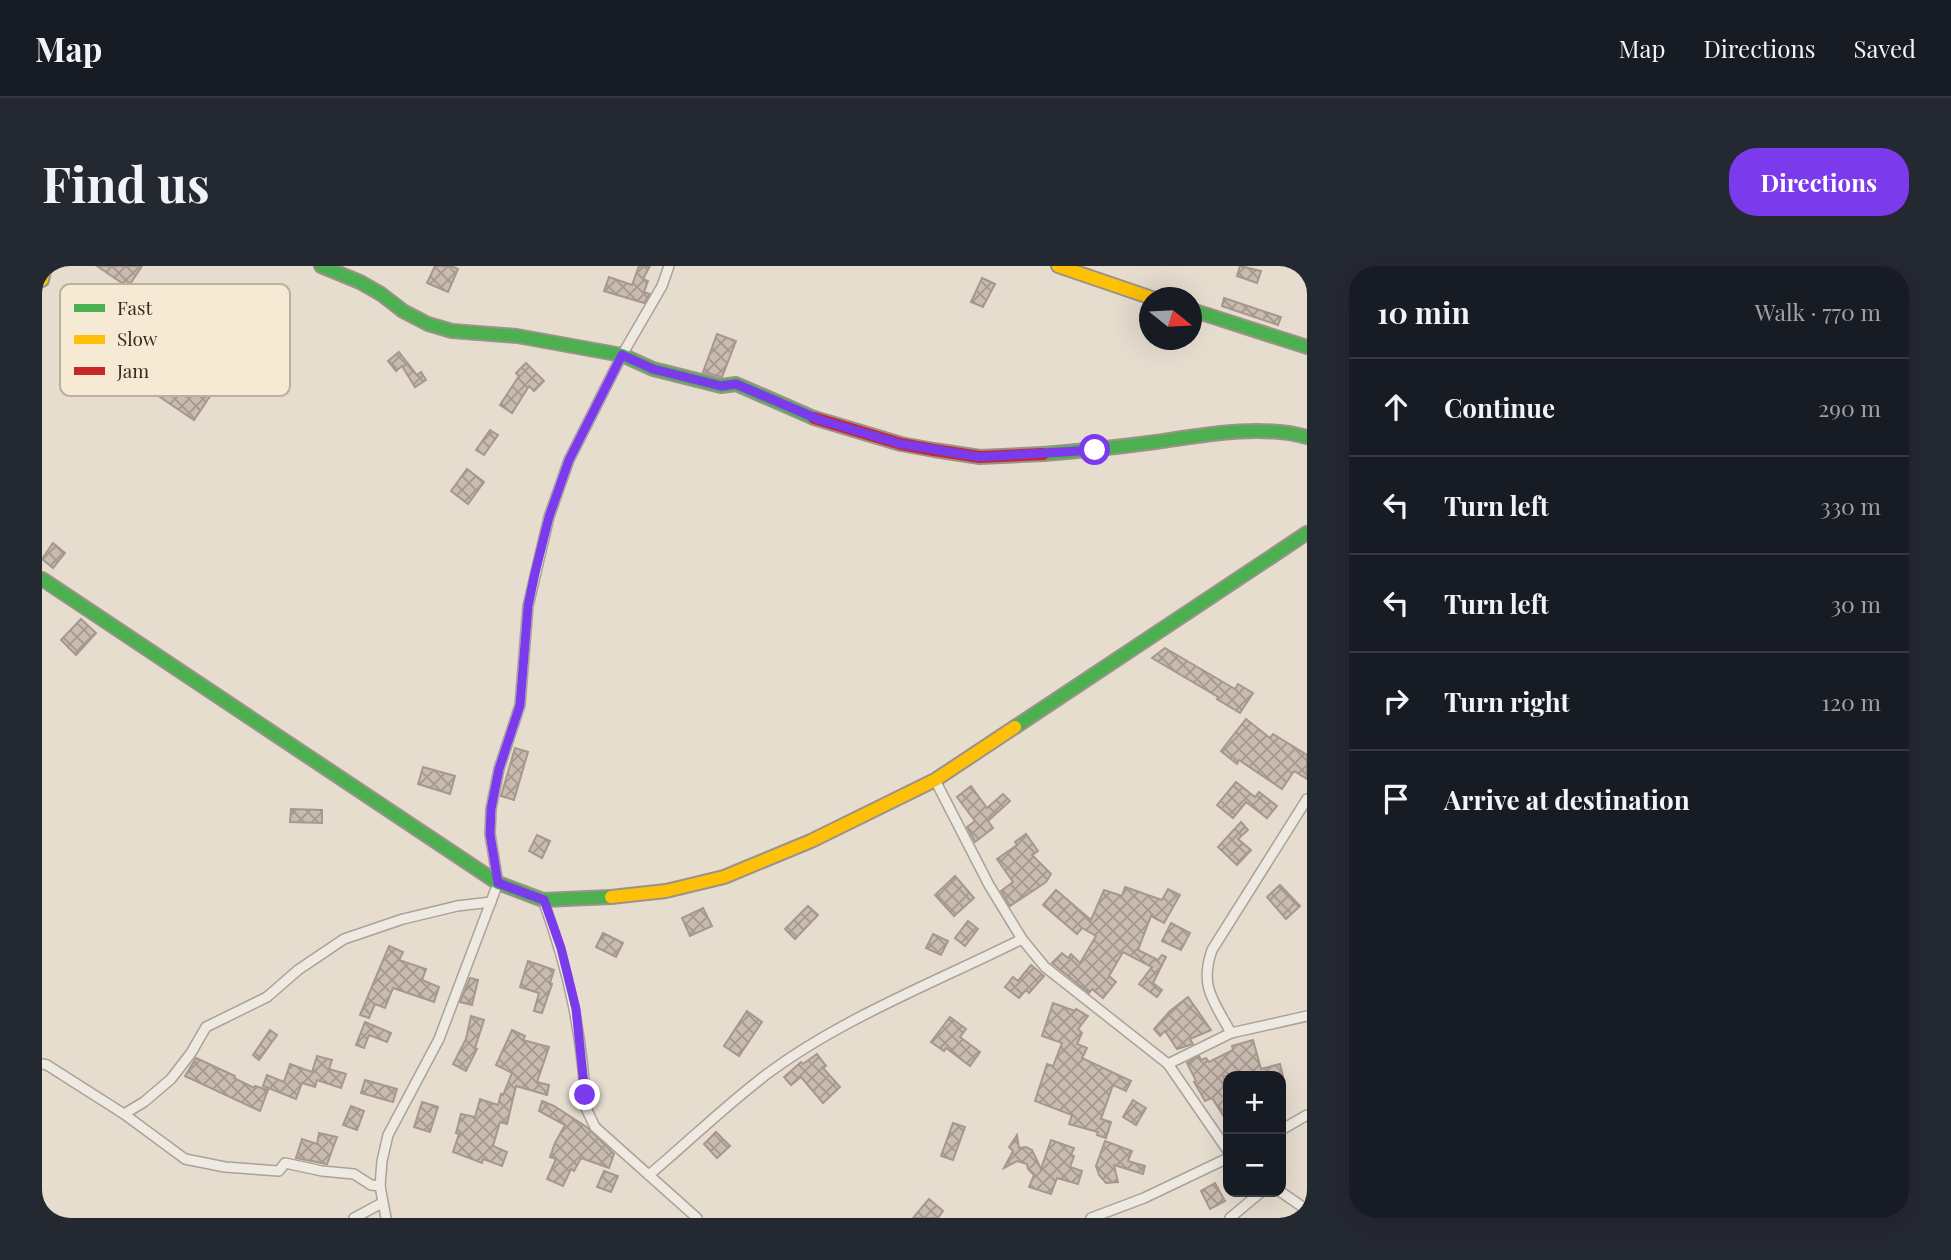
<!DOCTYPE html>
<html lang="en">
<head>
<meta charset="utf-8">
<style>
	body { margin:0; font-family:"Playfair Display",serif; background:#242831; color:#f1f3f6 }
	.controls { position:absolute; right:21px; bottom:21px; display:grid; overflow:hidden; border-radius:14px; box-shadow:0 7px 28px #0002 }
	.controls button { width:63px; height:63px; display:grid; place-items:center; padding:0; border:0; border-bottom:2px solid #363941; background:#171b24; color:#f1f3f6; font:35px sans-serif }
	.compass { position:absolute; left:1097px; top:21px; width:63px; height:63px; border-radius:50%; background:#171b24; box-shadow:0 7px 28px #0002; rotate:108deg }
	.stop { position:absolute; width:21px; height:21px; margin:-16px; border:5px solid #7c3aed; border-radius:50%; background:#fff }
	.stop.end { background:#7c3aed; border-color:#fff; box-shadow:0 2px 7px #0008 }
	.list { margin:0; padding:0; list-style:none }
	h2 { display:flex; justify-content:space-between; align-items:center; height:91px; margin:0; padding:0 28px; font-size:30px }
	h2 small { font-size:23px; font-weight:400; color:#9ea1a6 }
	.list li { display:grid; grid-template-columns:46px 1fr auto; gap:21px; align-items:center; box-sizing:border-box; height:98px; padding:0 28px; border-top:2px solid #363941 }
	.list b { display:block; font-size:26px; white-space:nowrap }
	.list em { font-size:23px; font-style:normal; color:#9ea1a6 }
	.icon { flex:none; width:38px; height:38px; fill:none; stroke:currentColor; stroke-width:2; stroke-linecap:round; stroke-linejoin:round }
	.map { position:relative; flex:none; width:1265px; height:952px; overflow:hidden; border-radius:28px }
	header { display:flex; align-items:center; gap:42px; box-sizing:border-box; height:98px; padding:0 35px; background:#171b24; border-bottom:2px solid #363941 }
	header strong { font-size:33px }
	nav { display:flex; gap:38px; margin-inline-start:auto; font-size:24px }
	.intro { display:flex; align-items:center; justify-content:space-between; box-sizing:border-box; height:168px; padding:0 42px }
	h1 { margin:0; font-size:49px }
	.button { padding:18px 32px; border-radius:28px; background:#7c3aed; color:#fff; font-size:24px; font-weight:700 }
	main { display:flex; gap:42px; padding:0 42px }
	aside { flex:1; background:#171b24; border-radius:28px; box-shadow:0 7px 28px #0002 }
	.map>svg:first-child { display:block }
	.building { fill:url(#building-cross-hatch); stroke:#a6988e; stroke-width:2 }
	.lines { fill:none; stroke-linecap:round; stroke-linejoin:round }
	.street-casing { stroke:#aba297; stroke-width:12 }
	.fast-casing { stroke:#9b9288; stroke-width:16 }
	.slow-casing { stroke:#9b9288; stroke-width:16 }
	.jam-casing { stroke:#9b9288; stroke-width:16 }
	.street { stroke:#eee9e1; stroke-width:9 }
	.fast { stroke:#4caf50; stroke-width:12 }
	.slow { stroke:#ffc107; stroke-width:12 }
	.jam { stroke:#c62828; stroke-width:12 }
	.route { stroke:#7c3aed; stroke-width:9 }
	.key { fill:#f7ead5; stroke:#bfb09e; stroke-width:2 }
	.key-label { font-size:19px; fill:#3b2a1f }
</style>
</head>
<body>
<header>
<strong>Map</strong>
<nav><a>Map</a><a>Directions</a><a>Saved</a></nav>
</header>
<div class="intro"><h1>Find us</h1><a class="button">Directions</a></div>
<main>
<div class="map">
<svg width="1265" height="952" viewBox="0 0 1265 952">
	<defs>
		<pattern id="building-cross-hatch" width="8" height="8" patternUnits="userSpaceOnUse" patternTransform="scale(1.75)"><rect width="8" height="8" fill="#cabbb0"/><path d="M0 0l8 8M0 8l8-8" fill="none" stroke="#a5988f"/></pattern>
	</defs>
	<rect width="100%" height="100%" fill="#e6ddcf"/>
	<g class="building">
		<polygon points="55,0 100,0 86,21"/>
		<polygon points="393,0 409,0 416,3 406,26 385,17"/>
		<polygon points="597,0 608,0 601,13 606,15 602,26 608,28 602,37 562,25 567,11 590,19"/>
		<polygon points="1198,0 1219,5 1215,17 1195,10"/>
		<polygon points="940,12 953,18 941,41 929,36"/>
		<polygon points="137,29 205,75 152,154 84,108"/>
		<polygon points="1182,32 1239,51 1236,59 1180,40"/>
		<polygon points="675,68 694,75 680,111 661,106"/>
		<polygon points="357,86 375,109 379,106 384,114 373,121 360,100 354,105 346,95"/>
		<polygon points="484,97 502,115 492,125 487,120 470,147 458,139 477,110 474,107"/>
		<polygon points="448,164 456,169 442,189 434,184"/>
		<polygon points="425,203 442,216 426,238 409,225"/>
		<polygon points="11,277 23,287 11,302 0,293"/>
		<polygon points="39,353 54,367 34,389 19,374"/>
		<polygon points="1123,382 1193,423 1196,418 1211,427 1198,447 1175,433 1176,431 1110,392"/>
		<polygon points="1204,453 1228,472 1231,468 1265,489 1265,513 1252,505 1240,523 1197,494 1195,498 1179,485"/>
		<polygon points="473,482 486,486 472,534 459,530"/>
		<polygon points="381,501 413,510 408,528 376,518"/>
		<polygon points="1194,516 1213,531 1217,526 1235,540 1225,552 1204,536 1191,552 1175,539"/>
		<polygon points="929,520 945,542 961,528 968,535 946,555 951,562 933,576 925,561 933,555 915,531"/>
		<polygon points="249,543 280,544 280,557 248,556"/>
		<polygon points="1199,556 1206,564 1196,573 1209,584 1195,599 1176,581"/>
		<polygon points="984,568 996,585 990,589 1009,608 1004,616 968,640 959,625 971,616 955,593 975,579 973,576"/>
		<polygon points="495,569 508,575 500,592 487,585"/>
		<polygon points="913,610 932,632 912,650 893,629"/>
		<polygon points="1238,619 1258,640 1244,653 1225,631"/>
		<polygon points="1083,621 1120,634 1126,623 1138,629 1122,657 1109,650 1096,684 1116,694 1120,689 1124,691 1111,717 1120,724 1115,731 1097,718 1110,701 1081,686 1067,710 1074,716 1061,732 1050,723 1047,727 1010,697 1020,687 1026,692 1029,688 1038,697 1054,670 1040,662 1035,668 1001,639 1014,624 1049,654 1062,624 1080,630"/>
		<polygon points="766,640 776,649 753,673 743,663"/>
		<polygon points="661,642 670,660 648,670 640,652"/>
		<polygon points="926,655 936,663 923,680 913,672"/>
		<polygon points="1129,657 1148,667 1139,684 1120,675"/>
		<polygon points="561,667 581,677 574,691 554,681"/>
		<polygon points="891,668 906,675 899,689 884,682"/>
		<polygon points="347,680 361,686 357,694 384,703 380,714 397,721 392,736 351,722 343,742 333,738 327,752 318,749"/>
		<polygon points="486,695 512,704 508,717 510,718 500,747 492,745 497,727 478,721"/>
		<polygon points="989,699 1002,710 987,727 984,724 977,732 963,721 971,711 976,715"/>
		<polygon points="428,712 436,714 430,739 418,736"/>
		<polygon points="1146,731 1169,764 1148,773 1151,778 1135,783 1123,765 1118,770 1112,763 1128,745"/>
		<polygon points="1011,737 1033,745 1034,743 1046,750 1036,763 1040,767 1035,778 1045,782 1040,792 1089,815 1084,825 1071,819 1059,853 1069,856 1064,872 1055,869 1056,866 1027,858 1030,849 993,835 1005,798 1011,800 1020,777 1000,770"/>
		<polygon points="705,745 720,756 697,790 682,780"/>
		<polygon points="429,750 442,754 433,782 435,783 424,805 411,798 424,773"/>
		<polygon points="908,751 924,763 918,771 938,786 928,800 904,782 902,785 889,776"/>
		<polygon points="323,756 349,767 345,776 327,769 322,782 314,779"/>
		<polygon points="228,764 235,769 217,794 211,789"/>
		<polygon points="470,764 483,770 481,774 507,781 495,816 507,819 505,829 474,820 465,858 458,856 451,880 465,886 460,900 441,893 440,897 411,886 417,868 414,867 419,848 433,851 438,833 456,839 459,828 461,829 470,807 454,799"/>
		<polygon points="1211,774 1219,803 1238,798 1241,810 1181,810 1183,815 1180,817 1186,828 1186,857 1170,832 1163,835 1152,816 1154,815 1145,797 1157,790 1159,794 1164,792 1167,796 1191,784 1190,780"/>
		<polygon points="775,788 784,800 781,802 798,821 781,837 759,811 749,819 742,811 759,796 761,798"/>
		<polygon points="275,790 290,794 287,803 304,808 299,822 275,814 273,821 260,817 254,833 221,820 225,809 242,816 248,798 270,806"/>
		<polygon points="154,792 193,810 192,812 212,822 213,820 226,824 218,845 143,810"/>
		<polygon points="323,814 355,823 351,836 319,827"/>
		<polygon points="1091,834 1104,842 1094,859 1081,851"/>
		<polygon points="500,835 512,840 546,862 572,888 567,902 539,892 532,905 529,903 521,920 505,913 514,893 508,891 513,877 523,859 497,845"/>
		<polygon points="380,836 396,841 388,866 372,861"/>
		<polygon points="309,840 322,845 315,864 301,859"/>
		<polygon points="911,857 923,861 911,894 899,890"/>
		<polygon points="674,866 688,880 675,892 662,878"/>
		<polygon points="277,867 295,871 285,898 254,892 260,873 275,878"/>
		<polygon points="975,869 977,882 984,881 990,884 999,903 1009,874 1032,882 1029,889 1032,890 1028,901 1040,905 1036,918 1015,912 1009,928 987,921 992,909 986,903 985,898 975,895 962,902 971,885 967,881"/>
		<polygon points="1063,875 1090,885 1086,895 1103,900 1101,908 1072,899 1076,916 1064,917 1057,909 1054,900"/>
		<polygon points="562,905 576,910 569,926 555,921"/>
		<polygon points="1173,917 1183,935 1168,943 1159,925"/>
		<polygon points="887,933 901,945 896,952 871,952"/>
	</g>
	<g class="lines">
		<defs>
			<g id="street">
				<polyline points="893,514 947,619 980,673 1003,701 1126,798 1186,885"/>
				<path d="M501,634c26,71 39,133 43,208l9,19 102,91"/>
				<path d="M1189,767c-17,-32 -32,-46 -19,-83l95,-151"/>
				<polyline points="0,798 5,799 82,848 143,893 183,901 237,905 243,897 280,905 312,908 329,919 338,920"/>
				<polyline points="1126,798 1189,767 1265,750"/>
				<polyline points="82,848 102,836 129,813 149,787 164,761 225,731 256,704 302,673 361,653 415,640 449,636"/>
				<polyline points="1239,864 1265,849"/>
				<path d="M607,909c39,-33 77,-70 118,-101 75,-56 171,-93 255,-135"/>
				<polyline points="1239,926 1265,944"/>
				<polyline points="312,952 340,937"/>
				<polyline points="344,952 338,920 340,895 346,869 397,773 456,617 448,568 449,543 457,503 478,439 486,340 507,251 527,194 580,89 620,20 627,0"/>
				<polyline points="1049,952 1102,932 1186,892"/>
				<polyline points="1188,952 1219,926"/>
			</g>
			<g id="fast">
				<polyline points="279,0 318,16 339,28 361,45 386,58 410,65 475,70 580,89 611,103 679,120 694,118 772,152"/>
				<polyline points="1150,44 1265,81"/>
				<path d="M1001,188c38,-3 75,-7 113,-12 47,-7 105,-18 151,-5"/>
				<polyline points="0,313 456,617 501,634 569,631"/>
				<polyline points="973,461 1265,267"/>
			</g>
			<g id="slow">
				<polyline points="1016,0 1110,32"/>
				<polyline points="0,14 3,0"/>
				<polyline points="569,631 624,625 682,611 769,575 893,514 973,461"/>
			</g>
			<polyline id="jam" points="772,152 859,178 892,184 938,191 1001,188"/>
		</defs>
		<use href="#street" class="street-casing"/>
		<use href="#fast" class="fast-casing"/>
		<use href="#slow" class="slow-casing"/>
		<use href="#jam" class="jam-casing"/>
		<use href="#street" class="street"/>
		<use href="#fast" class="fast"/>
		<use href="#slow" class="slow"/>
		<use href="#jam" class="jam"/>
	</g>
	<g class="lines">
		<polyline class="route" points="543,829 534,743 519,682 502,634 456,617 448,568 449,543 457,503 478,439 486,340 493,307 507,251 527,194 580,89 611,103 679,120 694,118 778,154 859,178 938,191 1053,184"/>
	</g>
	<rect x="18" y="18" width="230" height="112" rx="10" class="key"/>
	<rect x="32" y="38" width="31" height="8" fill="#4caf50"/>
	<rect x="32" y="69" width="31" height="9" fill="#ffc107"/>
	<rect x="32" y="101" width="31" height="8" fill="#c62828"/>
	<g class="key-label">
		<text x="75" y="49">Fast</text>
		<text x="75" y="80">Slow</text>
		<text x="75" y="112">Jam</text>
	</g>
</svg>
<div class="controls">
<button>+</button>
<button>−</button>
</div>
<svg class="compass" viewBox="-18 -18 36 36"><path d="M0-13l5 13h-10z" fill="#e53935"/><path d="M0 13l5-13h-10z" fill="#9ea1a6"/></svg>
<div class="stop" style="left:1053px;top:184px"></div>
<div class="stop end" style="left:543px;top:829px"></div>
</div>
<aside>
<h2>10 min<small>Walk · 770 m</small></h2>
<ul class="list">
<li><svg class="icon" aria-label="ahead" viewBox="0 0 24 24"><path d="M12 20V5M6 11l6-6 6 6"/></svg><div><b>Continue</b></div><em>290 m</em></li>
<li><svg class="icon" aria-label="left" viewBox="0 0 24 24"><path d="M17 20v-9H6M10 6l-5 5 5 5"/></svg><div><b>Turn left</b></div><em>330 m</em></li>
<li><svg class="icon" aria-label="left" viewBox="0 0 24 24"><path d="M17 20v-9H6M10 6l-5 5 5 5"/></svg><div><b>Turn left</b></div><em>30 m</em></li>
<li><svg class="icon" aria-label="right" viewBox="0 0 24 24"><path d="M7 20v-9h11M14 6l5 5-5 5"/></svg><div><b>Turn right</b></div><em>120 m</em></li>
<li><svg class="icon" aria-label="arrive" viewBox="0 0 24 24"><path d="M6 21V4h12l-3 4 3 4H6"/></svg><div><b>Arrive at destination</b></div></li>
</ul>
</aside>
</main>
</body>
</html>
